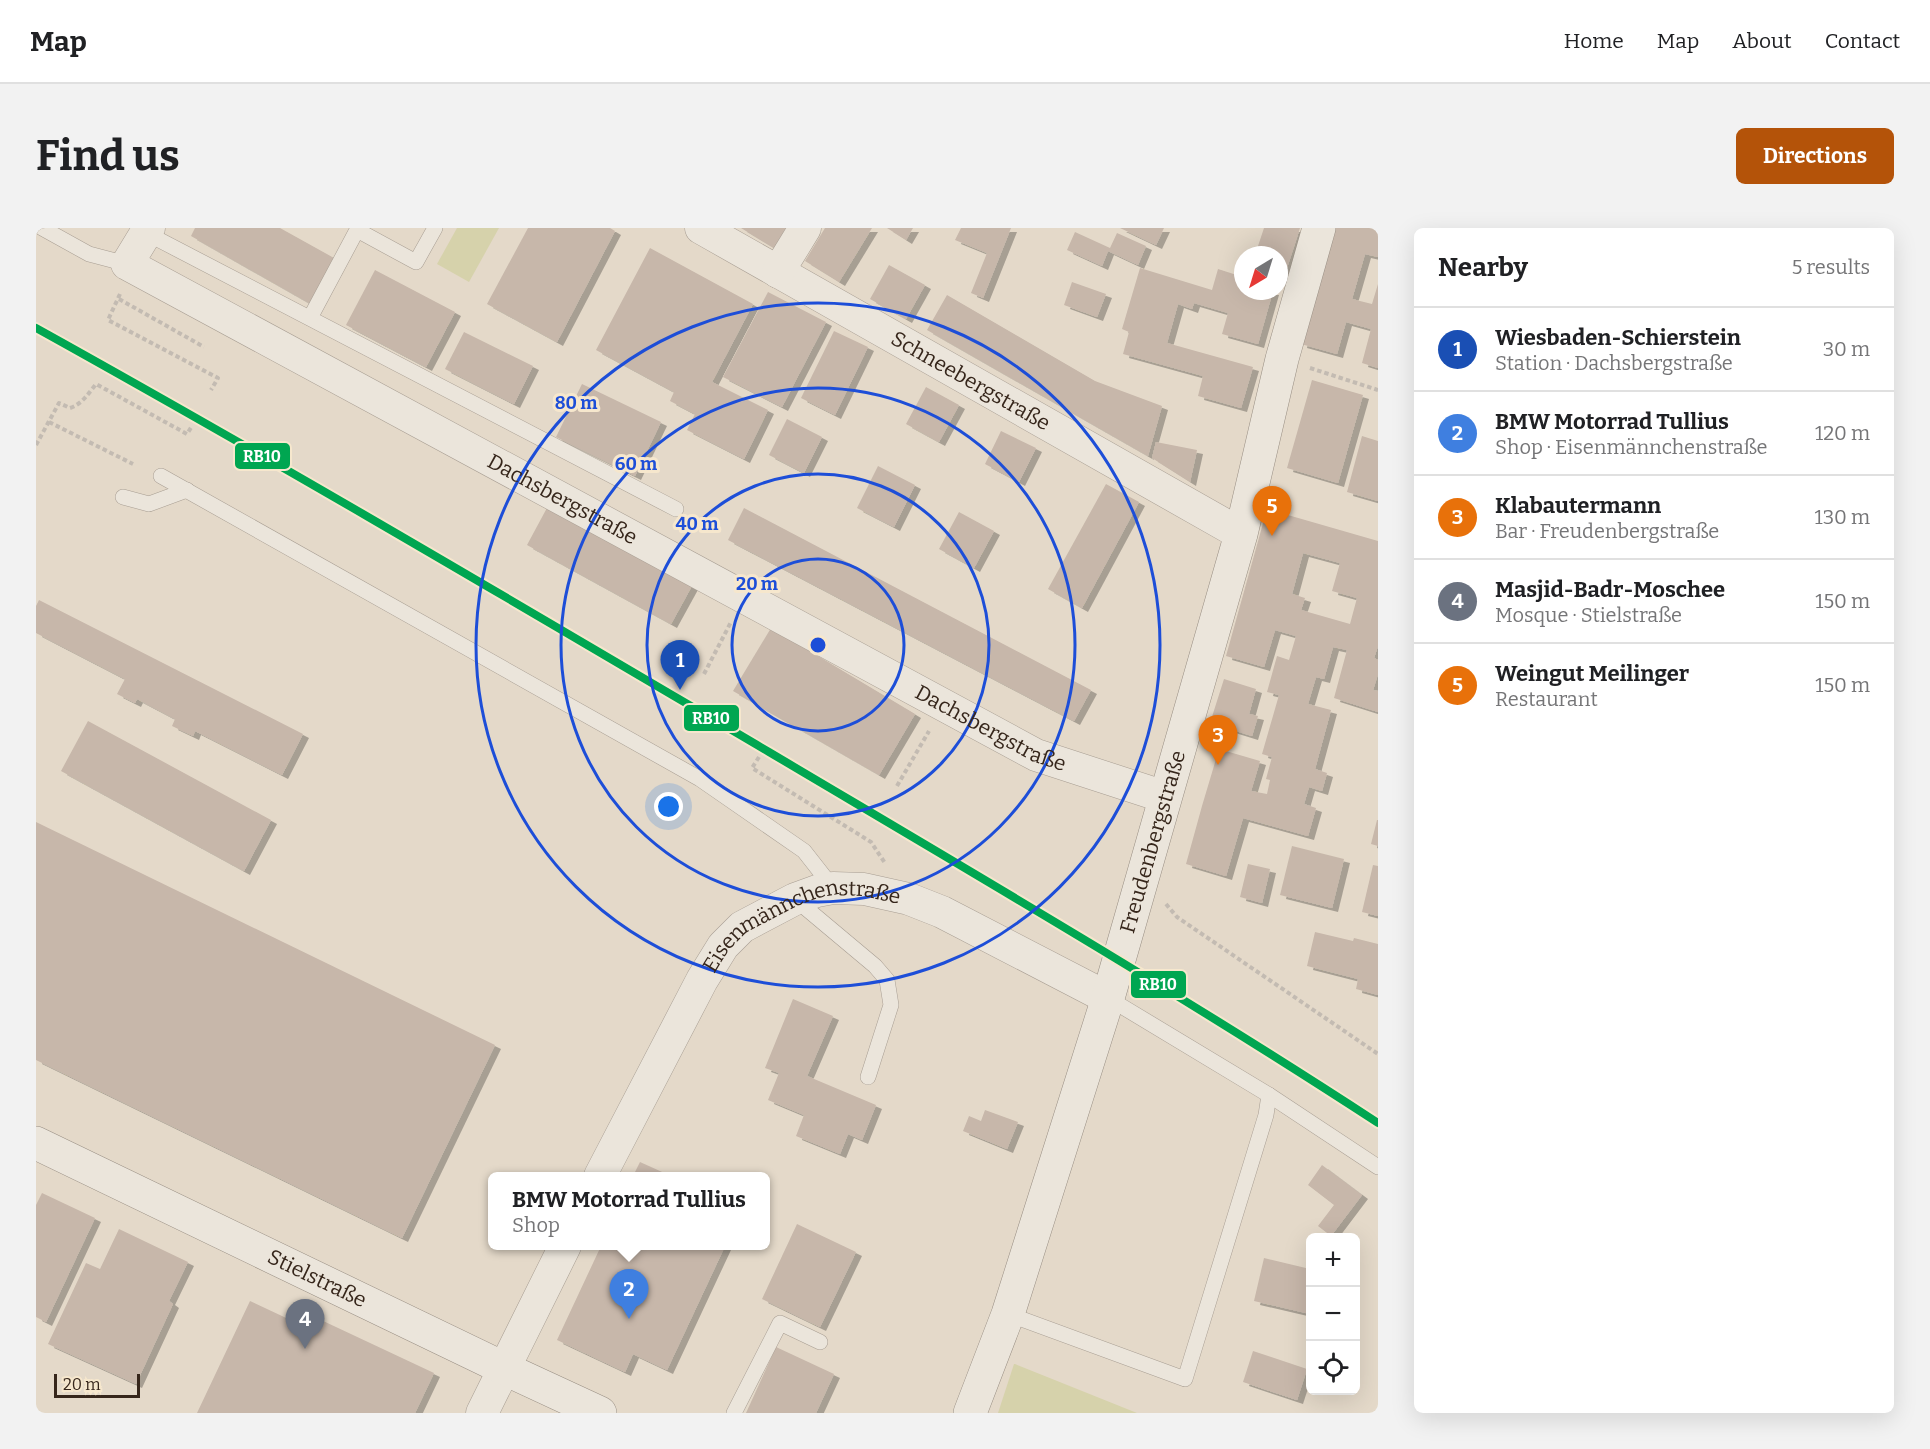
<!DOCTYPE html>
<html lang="en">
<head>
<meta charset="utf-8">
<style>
	body { margin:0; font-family:Bitter,serif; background:#f2f2f2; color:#202124 }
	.controls { position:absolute; right:18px; bottom:18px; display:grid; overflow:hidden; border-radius:9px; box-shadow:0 6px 24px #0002 }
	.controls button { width:54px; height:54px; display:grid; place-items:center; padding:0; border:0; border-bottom:2px solid #e0e0e0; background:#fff; color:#202124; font:30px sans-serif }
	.compass { position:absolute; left:1198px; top:18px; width:54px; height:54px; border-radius:50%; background:#fff; box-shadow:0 6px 24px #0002; rotate:218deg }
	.scale { position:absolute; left:18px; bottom:15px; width:86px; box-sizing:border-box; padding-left:6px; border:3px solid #36261b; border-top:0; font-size:16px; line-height:21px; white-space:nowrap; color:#36261b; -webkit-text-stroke:4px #f6e7cd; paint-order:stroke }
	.you { position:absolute; left:633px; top:579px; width:21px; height:21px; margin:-15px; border:4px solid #fff; border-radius:50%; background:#1a73e8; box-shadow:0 0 0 9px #1a73e833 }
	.badge { display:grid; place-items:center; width:39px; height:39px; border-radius:50%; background:#b45309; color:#fff; font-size:20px; font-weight:700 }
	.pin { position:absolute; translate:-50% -50px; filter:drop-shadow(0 2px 3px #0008) }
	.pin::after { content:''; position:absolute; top:32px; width:21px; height:18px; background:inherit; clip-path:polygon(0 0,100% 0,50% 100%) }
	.popup { position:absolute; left:452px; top:944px; width:282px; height:78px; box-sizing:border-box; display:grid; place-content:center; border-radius:9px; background:#fff; filter:drop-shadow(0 2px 4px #0005); font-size:20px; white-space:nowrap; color:#757577 }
	.popup b { font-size:22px; color:#202124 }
	.popup::after { content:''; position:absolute; left:50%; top:100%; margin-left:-12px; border:12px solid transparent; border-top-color:#fff }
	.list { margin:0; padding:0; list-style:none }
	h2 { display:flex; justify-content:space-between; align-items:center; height:78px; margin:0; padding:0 24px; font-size:26px }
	h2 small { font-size:20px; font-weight:400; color:#757577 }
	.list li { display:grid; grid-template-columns:39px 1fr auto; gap:18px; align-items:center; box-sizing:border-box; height:84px; padding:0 24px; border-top:2px solid #e0e0e0 }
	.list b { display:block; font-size:22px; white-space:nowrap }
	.list p { margin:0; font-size:20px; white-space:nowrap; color:#757577 }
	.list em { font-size:20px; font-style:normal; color:#757577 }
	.icon { flex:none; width:33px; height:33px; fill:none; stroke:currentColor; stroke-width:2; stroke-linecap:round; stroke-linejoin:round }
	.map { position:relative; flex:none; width:1342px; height:1185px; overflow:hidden; border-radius:9px }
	header { display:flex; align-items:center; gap:36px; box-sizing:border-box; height:84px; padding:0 30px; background:#fff; border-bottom:2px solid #e0e0e0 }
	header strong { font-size:28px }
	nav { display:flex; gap:33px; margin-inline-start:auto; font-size:21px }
	.intro { display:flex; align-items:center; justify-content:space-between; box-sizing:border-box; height:144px; padding:0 36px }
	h1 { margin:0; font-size:42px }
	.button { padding:15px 27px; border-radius:9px; background:#b45309; color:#fff; font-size:21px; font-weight:700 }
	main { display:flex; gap:36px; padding:0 36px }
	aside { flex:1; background:#fff; border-radius:9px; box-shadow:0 6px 24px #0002 }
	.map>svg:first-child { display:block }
	.green { fill:#d6d2ab }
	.building { fill:#c7b7aa; fill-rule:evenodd; filter:url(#shadow) }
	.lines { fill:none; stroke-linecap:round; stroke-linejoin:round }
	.lane-casing { stroke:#a89e93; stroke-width:16 }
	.street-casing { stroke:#a89e93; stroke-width:33 }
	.secondary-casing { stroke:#988e83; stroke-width:34 }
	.path { stroke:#c3bbb2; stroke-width:4; stroke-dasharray:4.5 3; stroke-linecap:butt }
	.lane { stroke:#ebe5db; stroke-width:15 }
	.street { stroke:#ebe5db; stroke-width:32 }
	.secondary { stroke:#ebe5db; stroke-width:33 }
	.rail-1-casing { stroke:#f6e7cd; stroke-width:12 }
	.rail-1 { stroke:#00a651; stroke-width:8 }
	.ring { fill:none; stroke:#1d4ed8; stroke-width:3 }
	.labels { text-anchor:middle; stroke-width:6; stroke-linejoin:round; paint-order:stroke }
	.street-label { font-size:21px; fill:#36261b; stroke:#f6e7cd }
	.centre { fill:#1d4ed8; stroke:#f6e7cd; stroke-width:3 }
	.ring-label { font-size:18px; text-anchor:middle; font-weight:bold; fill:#1d4ed8; stroke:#f6e7cd; stroke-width:6; stroke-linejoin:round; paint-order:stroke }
	.line-badge { stroke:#f6e7cd; stroke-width:2 }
	.badge-label { font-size:16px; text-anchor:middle; font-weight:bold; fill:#fff }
</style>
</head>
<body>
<header>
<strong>Map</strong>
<nav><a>Home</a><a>Map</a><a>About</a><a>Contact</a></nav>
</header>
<div class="intro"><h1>Find us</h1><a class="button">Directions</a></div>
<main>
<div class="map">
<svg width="1342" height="1185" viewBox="0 0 1342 1185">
	<defs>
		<filter id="shadow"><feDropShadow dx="6" dy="4" stdDeviation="0" flood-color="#0004"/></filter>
	</defs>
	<rect width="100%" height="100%" fill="#e4d9c9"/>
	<g class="green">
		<polygon points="421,0 463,0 433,54 401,36"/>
		<polygon points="978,1136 979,1136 1101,1185 962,1185"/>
	</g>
	<g class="building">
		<polygon points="159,0 244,0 298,30 273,75 155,8"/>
		<polygon points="492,0 574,0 579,3 521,114 451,76"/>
		<polygon points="705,0 750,0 738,20"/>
		<polygon points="836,0 803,54 769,33 789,0"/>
		<polygon points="851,0 877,0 870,12"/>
		<polygon points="925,0 975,0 947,70 935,65 951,25 919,12"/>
		<polygon points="1084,0 1128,0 1120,17"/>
		<polygon points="1228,0 1264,0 1250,43 1243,41 1243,27 1219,27"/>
		<polygon points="1298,0 1342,0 1342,29 1329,26 1316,71 1336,76 1342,56 1342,140 1326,135 1335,101 1310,94 1301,126 1265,116"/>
		<polygon points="1039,4 1074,20 1081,5 1110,18 1102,37 1072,23 1066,38 1031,22"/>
		<polygon points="614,20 717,76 676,154 732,182 708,231 651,202 659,186 634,173 638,164 560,122"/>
		<polygon points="853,37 889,57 870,91 834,71"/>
		<polygon points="1104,40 1176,62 1182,41 1207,49 1207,63 1237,63 1222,116 1186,106 1192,85 1158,75 1156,81 1142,76 1131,115 1217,139 1205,180 1162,168 1167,148 1087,126 1093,104 1086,101"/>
		<polygon points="339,42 419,84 390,139 310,97"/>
		<polygon points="1036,54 1070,66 1061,89 1028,77"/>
		<polygon points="732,64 790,94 746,179 687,149"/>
		<polygon points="911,67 1059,153 1126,178 1112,228 891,102"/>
		<polygon points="798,103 832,119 799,187 765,170"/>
		<polygon points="428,104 497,138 478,176 409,141"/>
		<polygon points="1276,152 1327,167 1302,255 1251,240"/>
		<polygon points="546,156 625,194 599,248 520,209"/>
		<polygon points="890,159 923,177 903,214 870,196"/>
		<polygon points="751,191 786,209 768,245 733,227"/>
		<polygon points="965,203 1000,220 983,254 949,236"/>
		<polygon points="1326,208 1342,213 1342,273 1311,264"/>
		<polygon points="1120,214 1161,222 1154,254 1116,230"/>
		<polygon points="842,238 879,257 858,299 821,280"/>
		<polygon points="1070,256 1103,274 1046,380 1012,361"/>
		<polygon points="512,278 657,356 635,396 491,317"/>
		<polygon points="708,280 1055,462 1038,493 692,312"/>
		<path d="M1231,281l111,32v105l-4,12 4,2v14l-5,16 5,1v21l-44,-14 13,-48 -14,-3 -9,32 -8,-2 -8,27 23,6 -16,59 12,4 -5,18 -13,-4 -5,17 12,4 -8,28 -65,-18 -17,58 -40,-12 16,-58 17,-57 41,12 -9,30 16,3 3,-14 -4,-1 6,-22 -10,-3 17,-59 -12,-3 10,-36 12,4 7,-24 -21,-6 -11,37 -38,-11zM1267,325l37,10 -8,28 25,7 -7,26 -49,-14 4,-12 -13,-4z"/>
		<polygon points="923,284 958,303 938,340 903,321"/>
		<polygon points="3,372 267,506 246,547 159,503 157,508 136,498 139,491 101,471 99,475 81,466 89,451 0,405 0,378"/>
		<polygon points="735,400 879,486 843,547 697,463"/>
		<polygon points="1188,451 1220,461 1213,486 1222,488 1216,508 1174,495"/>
		<polygon points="52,493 235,592 208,643 25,543"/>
		<polygon points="1341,592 1342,592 1342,618 1335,616"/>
		<polygon points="0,594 459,817 366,1010 0,832"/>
		<polygon points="1256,618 1308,631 1296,680 1244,667"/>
		<polygon points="1212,636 1234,641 1226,675 1204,669"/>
		<polygon points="1337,637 1342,638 1342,688 1326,684"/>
		<polygon points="1279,704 1317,713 1318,710 1342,716 1342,767 1320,761 1322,751 1271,738"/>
		<polygon points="757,771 797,788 771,848 840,877 826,912 812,906 804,926 760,908 768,887 732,872 743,845 729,840"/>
		<polygon points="949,882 982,894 971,921 927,903 933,888 945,893"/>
		<polygon points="604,934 635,948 597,948"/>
		<polygon points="1286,937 1326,967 1295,1008 1282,998 1298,977 1272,957"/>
		<polygon points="6,965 59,990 10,1094 0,1089 0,977"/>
		<polygon points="761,996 820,1024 784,1099 726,1071"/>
		<polygon points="83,1001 152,1034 133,1073 137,1076 100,1156 12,1116 50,1035 64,1041"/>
		<polygon points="565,1018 689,1018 631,1142 597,1126 589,1144 521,1112"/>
		<polygon points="1228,1030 1274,1041 1274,1086 1218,1073"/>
		<polygon points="214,1073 263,1096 268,1084 398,1145 379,1185 161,1185"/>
		<polygon points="740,1119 798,1146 780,1185 710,1185"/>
		<polygon points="1217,1123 1271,1141 1261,1172 1207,1154"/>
	</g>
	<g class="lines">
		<defs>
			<g id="lane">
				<polyline points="6,0 53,26 91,36"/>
				<polyline points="110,5 640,281"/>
				<polyline points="274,90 321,2 380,34 399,0"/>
				<polyline points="125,248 664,551 768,623 797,660"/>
				<polyline points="87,269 113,276 151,262"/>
				<polyline points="759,671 839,738 851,752 855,777 832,849"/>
				<polyline points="1072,770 1233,867 1342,939"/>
				<polyline points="972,1086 1149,1151 1230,887 1233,867"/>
				<polyline points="698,1185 744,1095 784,1114"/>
			</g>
			<g id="street">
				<path id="s1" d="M113,0l-22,36 909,491 129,42"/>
				<path id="s2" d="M665,0l540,306"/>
				<polyline points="742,44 769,0"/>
				<path id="s3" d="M564,948l102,-196 21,-34 19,-19 53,-28 22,-8 16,-3 31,1 45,10 33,13 166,86"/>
				<polyline points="446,1185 529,1018"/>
			</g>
			<g id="secondary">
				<path id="s4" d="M0,915l467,225 97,45"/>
				<path id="s5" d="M934,1185l38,-99 100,-316 133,-464 41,-175 37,-131"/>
			</g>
		</defs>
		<use href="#lane" class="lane-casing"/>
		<use href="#street" class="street-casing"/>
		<use href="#secondary" class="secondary-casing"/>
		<g class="path">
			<polyline points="84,66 72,92 182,150 175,162"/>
			<polyline points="83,71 168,119"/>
			<polyline points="1274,140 1342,162"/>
			<polyline points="13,194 97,236"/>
			<path d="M0,217l23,-42 11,5c12,-4 18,-14 26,-24l91,50 5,-8"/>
			<polyline points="668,446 695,394"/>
			<polyline points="723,529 716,540 835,614 849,635"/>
			<polyline points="861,558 893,503"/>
			<polyline points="1130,676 1141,689 1342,826"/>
		</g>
		<use href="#lane" class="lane"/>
		<use href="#street" class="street"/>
		<use href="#secondary" class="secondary"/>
		<defs>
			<path id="rail-1" d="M0,100c247,137 490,281 733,424 204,121 410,241 609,371"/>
		</defs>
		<use href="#rail-1" class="rail-1-casing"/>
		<use href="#rail-1" class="rail-1"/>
	</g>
	<g class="ring">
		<circle cx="782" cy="417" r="86"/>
		<circle cx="782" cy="417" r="171"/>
		<circle cx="782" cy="417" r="257"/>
		<circle cx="782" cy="417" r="342"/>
	</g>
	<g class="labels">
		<g class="street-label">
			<text dy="7" stroke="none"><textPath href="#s2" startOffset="310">Schneebergstraße</textPath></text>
			<text dy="7" stroke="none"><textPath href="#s1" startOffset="537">Dachsbergstraße</textPath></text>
			<text dy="7" stroke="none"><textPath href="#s1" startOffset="1023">Dachsbergstraße</textPath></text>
			<text dy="7" stroke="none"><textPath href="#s5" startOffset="600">Freudenbergstraße</textPath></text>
			<text dy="7" stroke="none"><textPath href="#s3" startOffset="344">Eisenmännchenstraße</textPath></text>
			<text dy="7" stroke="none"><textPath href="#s4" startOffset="312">Stielstraße</textPath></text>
		</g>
	</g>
	<circle cx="782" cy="417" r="9" class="centre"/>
	<g class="ring-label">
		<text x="540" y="181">80 m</text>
		<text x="600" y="242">60 m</text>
		<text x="661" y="302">40 m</text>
		<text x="721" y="362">20 m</text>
	</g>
	<g class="line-badge">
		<rect x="198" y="214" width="57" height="28" rx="6" fill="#00a651"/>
		<rect x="647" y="476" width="57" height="28" rx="6" fill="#00a651"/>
		<rect x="1094" y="742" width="57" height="29" rx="6" fill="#00a651"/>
	</g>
	<g class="badge-label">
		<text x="226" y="234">RB10</text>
		<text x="675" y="496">RB10</text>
		<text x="1122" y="762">RB10</text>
	</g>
</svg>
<div class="controls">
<button>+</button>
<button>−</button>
<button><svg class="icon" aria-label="locate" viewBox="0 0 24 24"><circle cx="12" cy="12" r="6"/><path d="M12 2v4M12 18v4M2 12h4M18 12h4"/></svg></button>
</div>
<svg class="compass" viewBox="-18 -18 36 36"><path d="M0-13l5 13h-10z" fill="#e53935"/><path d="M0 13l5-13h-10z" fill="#757577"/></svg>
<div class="scale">20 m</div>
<div class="you"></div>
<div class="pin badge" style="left:644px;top:462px;background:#1a4fb4">1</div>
<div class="pin badge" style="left:593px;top:1091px;background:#3f7fe0">2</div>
<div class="popup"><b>BMW Motorrad Tullius</b>Shop</div>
<div class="pin badge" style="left:1182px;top:537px;background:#e8710a">3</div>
<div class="pin badge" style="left:269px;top:1121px;background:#6b7280">4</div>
<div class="pin badge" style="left:1236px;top:308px;background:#e8710a">5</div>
</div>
<aside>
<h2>Nearby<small>5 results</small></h2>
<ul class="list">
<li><span class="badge" style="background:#1a4fb4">1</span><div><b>Wiesbaden-Schierstein</b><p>Station · Dachsbergstraße</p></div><em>30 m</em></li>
<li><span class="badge" style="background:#3f7fe0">2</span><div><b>BMW Motorrad Tullius</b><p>Shop · Eisenmännchenstraße</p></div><em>120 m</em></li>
<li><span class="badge" style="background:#e8710a">3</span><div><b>Klabautermann</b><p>Bar · Freudenbergstraße</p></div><em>130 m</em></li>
<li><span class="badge" style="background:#6b7280">4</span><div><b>Masjid-Badr-Moschee</b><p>Mosque · Stielstraße</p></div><em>150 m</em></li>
<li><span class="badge" style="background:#e8710a">5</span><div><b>Weingut Meilinger</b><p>Restaurant</p></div><em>150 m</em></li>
</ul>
</aside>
</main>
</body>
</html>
